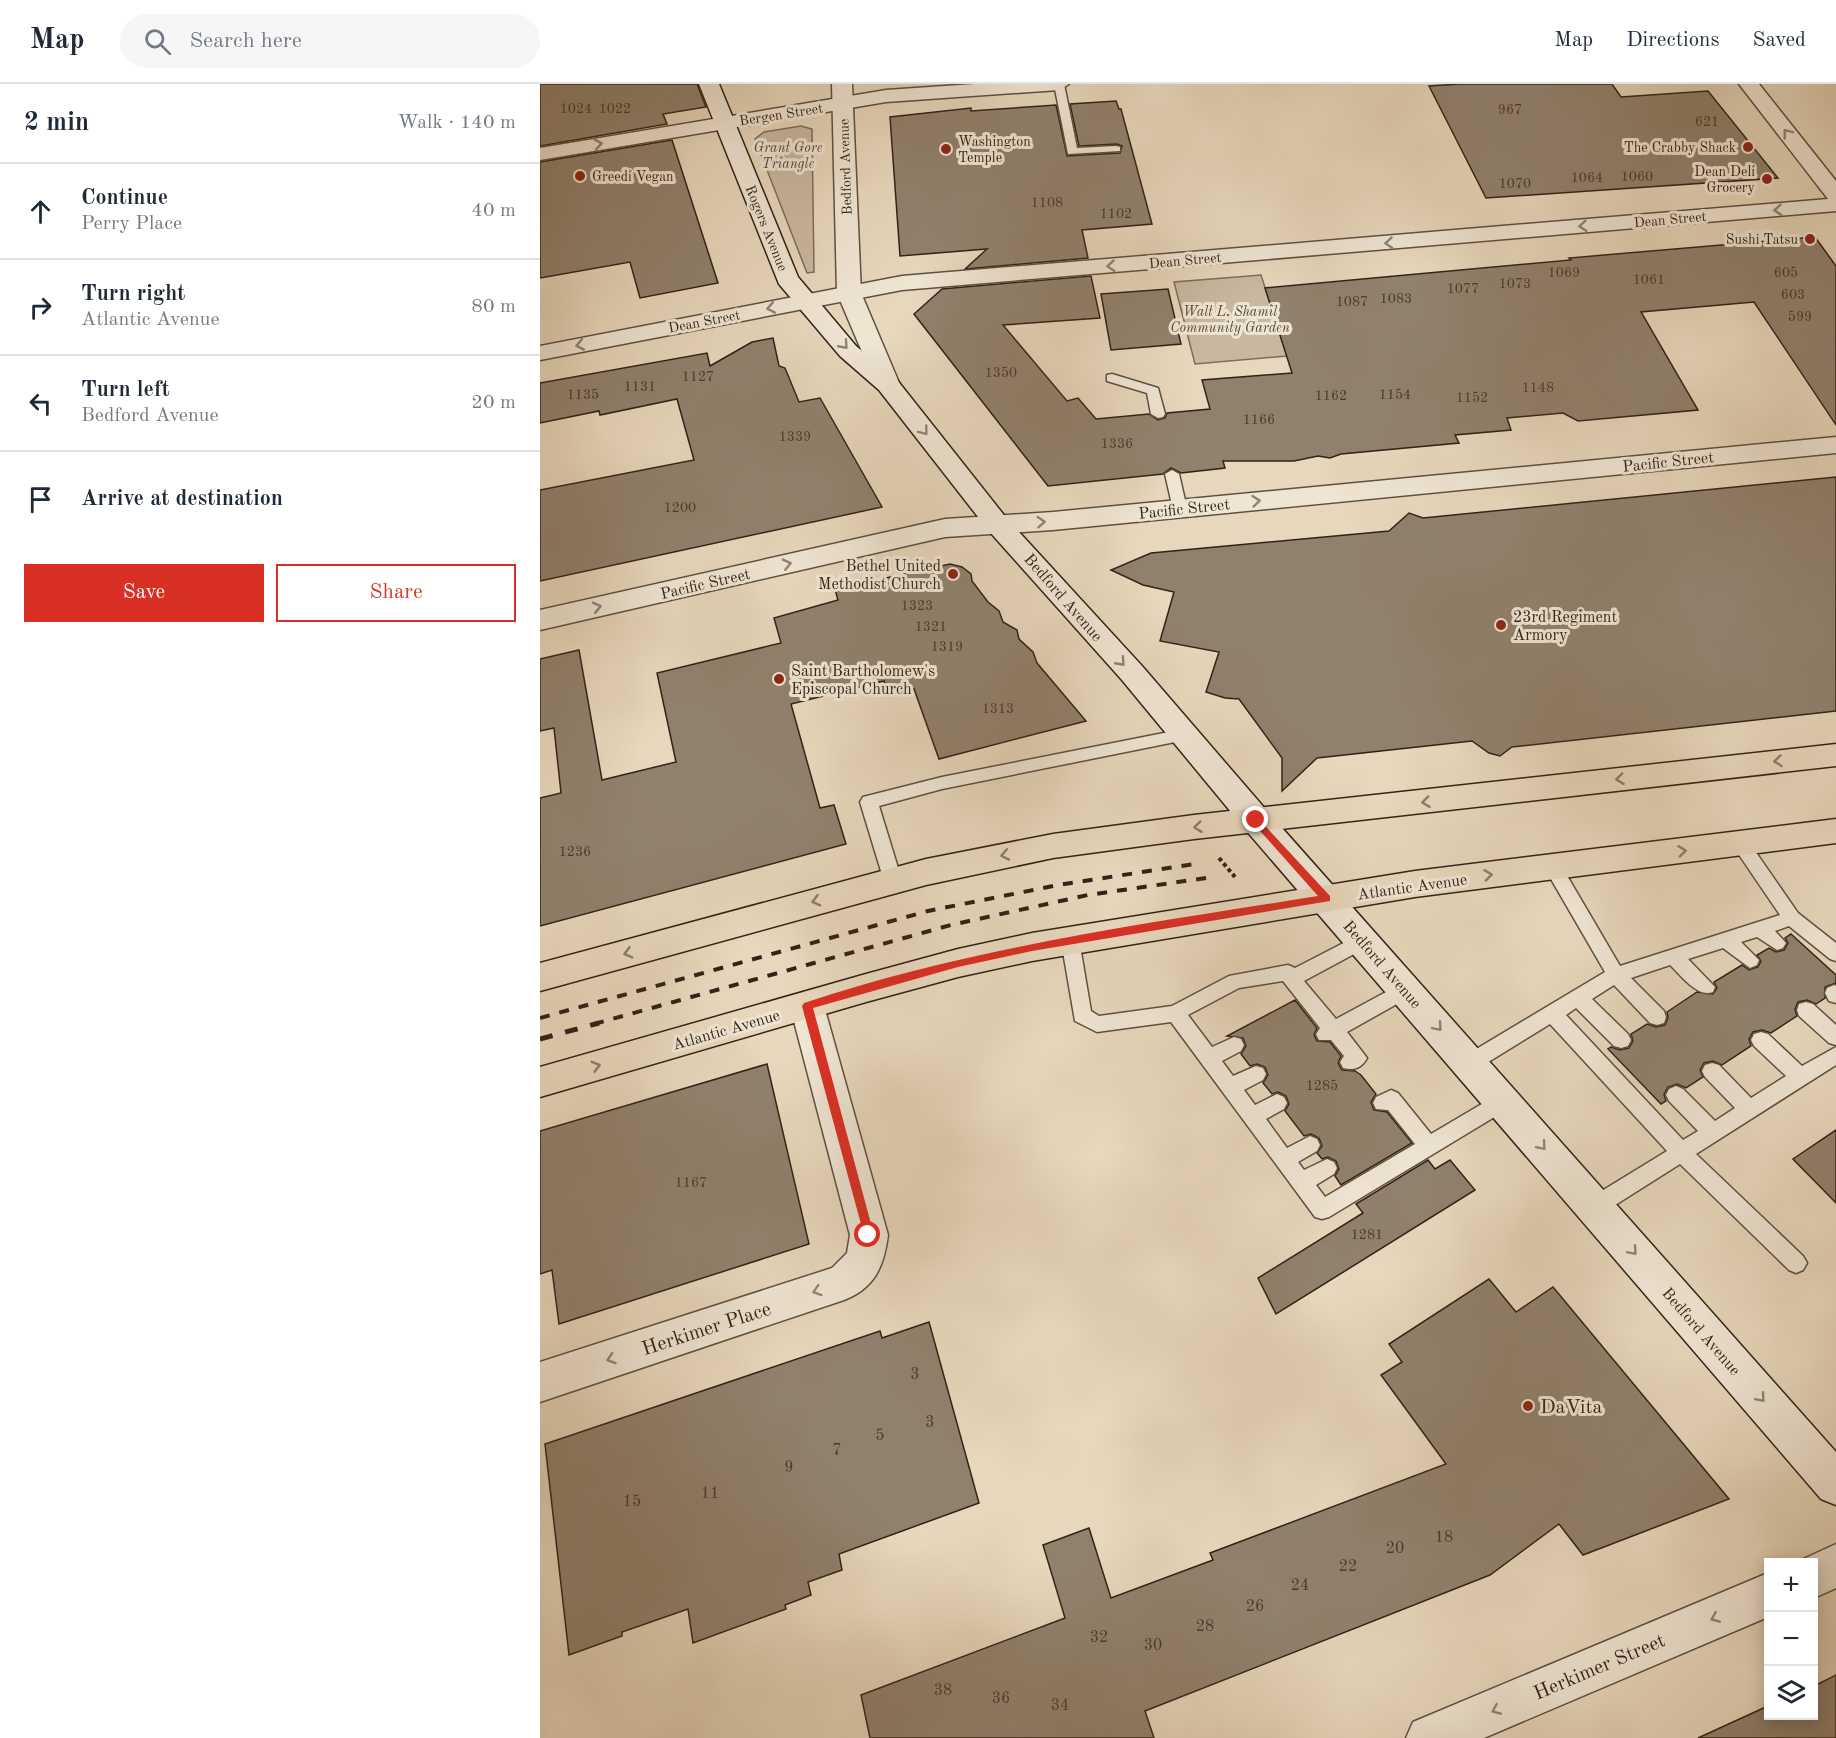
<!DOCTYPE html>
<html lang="en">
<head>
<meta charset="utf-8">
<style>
	body { margin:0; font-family:"Old Standard TT",serif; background:#f6f6f7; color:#1f2937 }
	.controls { position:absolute; right:18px; bottom:18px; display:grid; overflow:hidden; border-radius:0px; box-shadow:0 3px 15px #0003 }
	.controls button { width:54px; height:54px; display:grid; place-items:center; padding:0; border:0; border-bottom:2px solid #e0e1e3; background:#fff; color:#1f2937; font:30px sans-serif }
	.stop { position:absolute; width:18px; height:18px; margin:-14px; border:4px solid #d93025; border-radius:50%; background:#fff }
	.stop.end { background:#d93025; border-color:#fff; box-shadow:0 2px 6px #0008 }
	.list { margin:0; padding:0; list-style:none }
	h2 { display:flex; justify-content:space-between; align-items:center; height:78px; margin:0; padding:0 24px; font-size:26px }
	h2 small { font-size:20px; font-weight:400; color:#747a83 }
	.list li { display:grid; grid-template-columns:39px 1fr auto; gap:18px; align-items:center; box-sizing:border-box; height:96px; padding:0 24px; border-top:2px solid #e0e1e3 }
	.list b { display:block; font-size:22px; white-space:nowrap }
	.list p { margin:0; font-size:20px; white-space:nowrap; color:#747a83 }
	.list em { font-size:20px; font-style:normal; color:#747a83 }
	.actions { display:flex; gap:12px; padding:18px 24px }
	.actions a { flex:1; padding:14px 0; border:2px solid #d93025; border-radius:0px; text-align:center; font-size:21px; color:#d93025 }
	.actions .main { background:#d93025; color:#fff }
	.icon { flex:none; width:33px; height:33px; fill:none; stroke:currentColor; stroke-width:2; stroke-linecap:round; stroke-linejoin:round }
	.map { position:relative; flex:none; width:1296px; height:1654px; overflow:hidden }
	header { display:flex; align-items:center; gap:36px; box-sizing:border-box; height:84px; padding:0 30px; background:#fff; border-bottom:2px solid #e0e1e3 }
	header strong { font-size:28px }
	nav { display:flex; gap:33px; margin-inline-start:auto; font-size:21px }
	.search { width:420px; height:54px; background:#f6f6f7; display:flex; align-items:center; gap:15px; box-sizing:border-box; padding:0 21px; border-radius:33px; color:#747a83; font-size:22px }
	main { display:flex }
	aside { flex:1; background:#fff }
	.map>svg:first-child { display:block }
	.green { fill:#c8b8a0; stroke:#7c6e5c; stroke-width:1.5 }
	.building { fill:#90816d; stroke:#312317; stroke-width:1.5 }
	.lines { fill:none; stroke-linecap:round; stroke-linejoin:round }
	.service-casing { stroke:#5e5040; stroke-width:3 }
	.minor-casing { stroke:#5e5040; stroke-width:3 }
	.tertiary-casing { stroke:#5e5040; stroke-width:3 }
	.secondary-casing { stroke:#312317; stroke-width:3 }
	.primary-casing { stroke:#312317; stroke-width:3 }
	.path { stroke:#312317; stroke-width:4; stroke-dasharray:4 3; stroke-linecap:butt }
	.service { fill:#efe5d3; fill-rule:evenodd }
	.minor { fill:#efe5d3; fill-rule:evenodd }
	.tertiary { fill:#efe5d3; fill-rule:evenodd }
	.secondary { fill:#efe5d3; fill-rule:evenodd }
	.primary { fill:#e7d7bc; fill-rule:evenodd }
	.rail-far1 { stroke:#312317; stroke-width:4; stroke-dasharray:10 10; stroke-linecap:butt }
	.rail { stroke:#312317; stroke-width:5; stroke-dasharray:13 13; stroke-linecap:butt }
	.oneway { stroke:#908475 }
	.oneway2 { stroke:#8c7d6a }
	.route { fill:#d93025 }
	.poi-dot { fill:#8f2418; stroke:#efe5d3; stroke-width:2 }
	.labels { text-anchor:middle; stroke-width:6; stroke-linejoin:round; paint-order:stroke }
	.number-label { font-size:14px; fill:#493a2c }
	.far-street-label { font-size:14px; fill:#312317; stroke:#efe5d3 }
	.far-poi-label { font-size:14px; fill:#312317; stroke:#efe5d3; text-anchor:end }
	.far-park-label { font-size:14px; font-style:italic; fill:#574839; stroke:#efe5d3 }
	.street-label { font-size:16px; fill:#312317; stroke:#efe5d3 }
	.poi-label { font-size:16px; fill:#312317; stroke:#efe5d3; text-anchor:start }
	.near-number-label { font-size:16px; fill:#493a2c }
	.near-street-label { font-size:20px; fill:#312317; stroke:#efe5d3 }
	.near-poi-label { font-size:20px; fill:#312317; stroke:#efe5d3; text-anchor:start }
</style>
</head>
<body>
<header>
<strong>Map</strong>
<div class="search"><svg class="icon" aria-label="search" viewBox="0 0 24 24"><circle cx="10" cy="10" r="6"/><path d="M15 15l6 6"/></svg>Search here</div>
<nav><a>Map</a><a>Directions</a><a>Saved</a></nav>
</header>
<main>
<aside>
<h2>2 min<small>Walk · 140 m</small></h2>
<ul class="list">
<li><svg class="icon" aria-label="ahead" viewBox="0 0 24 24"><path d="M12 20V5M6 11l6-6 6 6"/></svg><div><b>Continue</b><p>Perry Place</p></div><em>40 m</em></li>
<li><svg class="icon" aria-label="right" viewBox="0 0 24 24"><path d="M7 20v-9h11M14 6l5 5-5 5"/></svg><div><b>Turn right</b><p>Atlantic Avenue</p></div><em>80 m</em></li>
<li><svg class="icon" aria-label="left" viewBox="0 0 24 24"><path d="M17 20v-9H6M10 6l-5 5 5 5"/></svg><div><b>Turn left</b><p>Bedford Avenue</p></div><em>20 m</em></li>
<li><svg class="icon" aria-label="arrive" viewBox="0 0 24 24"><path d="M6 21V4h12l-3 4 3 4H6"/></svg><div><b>Arrive at destination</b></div></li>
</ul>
<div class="actions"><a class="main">Save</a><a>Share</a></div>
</aside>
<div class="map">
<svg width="1296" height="1654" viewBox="0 0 1296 1654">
	<rect width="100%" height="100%" fill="#e7d7bc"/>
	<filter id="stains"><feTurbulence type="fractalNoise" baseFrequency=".00333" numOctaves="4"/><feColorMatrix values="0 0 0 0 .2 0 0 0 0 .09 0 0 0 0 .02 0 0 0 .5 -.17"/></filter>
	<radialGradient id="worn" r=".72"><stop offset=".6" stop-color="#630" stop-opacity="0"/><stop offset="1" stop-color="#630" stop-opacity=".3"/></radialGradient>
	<g class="green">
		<polygon points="261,42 272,45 274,188 267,189 215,55 224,48"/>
		<polygon points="721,191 747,272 655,280 634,198"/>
	</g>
	<g class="building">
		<polygon points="0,0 157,0 166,23 123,30 127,40 0,62"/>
		<polygon points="919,0 1072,0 1081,13 1168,7 1238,94 946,114 889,2"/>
		<polygon points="576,17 579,25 581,25 612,140 542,146 548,174 425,185 447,165 360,172 350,33 431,24 431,27 516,21 527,72 580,69 582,62 577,60 539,62 530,20"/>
		<polygon points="132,56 178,199 100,214 90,178 0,194 0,78"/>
		<polygon points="1275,153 1296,182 1296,341 1214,218 1101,228 1158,326 1038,337 1023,329 967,334 971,346 915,351 919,359 801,370 790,374 778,372 754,377 683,377 685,384 641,389 631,384 623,390 508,402 374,230 402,205 551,192 560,234 463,241 527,317 538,314 556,335 609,330 618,336 625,334 627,329 670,325 662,296 752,289 725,204 1031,176 1029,174"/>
		<polygon points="628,205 641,260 571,266 561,210"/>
		<polygon points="233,254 239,282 245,284 259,318 280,314 342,423 0,497 0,406 154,376 137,315 60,331 59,327 0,339 0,299 167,269 170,282 212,258"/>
		<polygon points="1296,393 1296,627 972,663 960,672 949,669 932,657 777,674 742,707 742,674 699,615 685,614 666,608 679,568 620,557 634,508 603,501 571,486 611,469 849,447 869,429 883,434"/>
		<polygon points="410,480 422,483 431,490 432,497 448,518 459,527 463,538 477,546 479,555 493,568 497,579 546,637 399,675 374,605 349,611 344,597 251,620 280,724 294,721 306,760 0,842 0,714 21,709 14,644 0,647 0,575 39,566 62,696 136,678 117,589 241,559 234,534 298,516 295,505"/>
		<polygon points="1251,850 1296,891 1296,899 1285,903 1285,914 1276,920 1267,916 1258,918 1255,925 1257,932 1231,949 1222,946 1213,948 1209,955 1211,962 1182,981 1173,977 1164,979 1160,986 1163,993 1146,1004 1137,1000 1128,1003 1124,1010 1126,1017 1121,1020 1068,965 1071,963 1080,966 1089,964 1093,957 1091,950 1107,940 1116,943 1125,941 1128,934 1127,928 1157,908 1173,910 1177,904 1174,898 1202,881 1209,886 1218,883 1221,877 1217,871 1229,864 1236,868 1244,866 1248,859 1245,854"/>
		<polygon points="755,916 777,944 774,951 777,957 790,958 801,972 798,979 802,986 815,987 821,991 836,1010 831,1018 834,1026 847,1028 872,1059 801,1101 795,1092 799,1085 796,1077 788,1073 782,1075 777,1069 782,1062 779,1054 771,1050 764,1052 745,1027 749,1020 746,1012 738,1008 732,1010 723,999 728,991 725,983 717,980 710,982 701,970 706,962 703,954 687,952"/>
		<polygon points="227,980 269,1160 19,1240 12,1186 0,1190 0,1047"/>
		<polygon points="1296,1046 1296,1119 1253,1075"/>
		<polygon points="888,1076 895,1085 910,1076 935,1106 736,1230 718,1194 823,1129 816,1120"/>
		<polygon points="949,1195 976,1228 1013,1203 1189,1415 1043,1471 1019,1440 950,1491 605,1627 614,1654 330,1654 321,1611 525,1534 503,1461 549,1444 571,1514 673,1476 670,1469 906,1380 841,1291 862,1278 849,1260"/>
		<polygon points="389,1238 439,1419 299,1470 302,1486 268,1498 271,1511 245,1521 246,1525 153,1559 148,1525 82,1548 82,1552 29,1571 5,1360 340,1247 342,1254"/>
		<polygon points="1296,1591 1296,1654 1158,1654 1228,1622 1228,1632 1274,1632 1274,1602"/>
	</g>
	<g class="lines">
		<defs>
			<g id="service">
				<polygon points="514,0 524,0 537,64 576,62 580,63 580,67 528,70"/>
				<polygon points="572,290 618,304 625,330 623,333 618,334 611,330 607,309 567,297 567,291"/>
				<polygon points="632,386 639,390 647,425 640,430 633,425 625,390"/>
				<polygon points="644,645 652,651 650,655 402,705 339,722 362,797 359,802 347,802 344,797 320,718 323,713 402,693"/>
				<path d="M1200,752l6,2 52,75 38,30v18l-6,-2 -41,-33 -14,5 11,12 -3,5 -6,2 -20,-13 -16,5 18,18 -2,5 -7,3 -27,-20 -35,11 27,28 -2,5c-16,6 -32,-17 -43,-27l-39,13 33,33 2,6 -2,6 -7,2 -7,-2 -36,-38 -22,14 36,35 3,6 -3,6 -7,2 -7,-2 -38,-38 -10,7 117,125 15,-9 -29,-30 -3,-6 3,-6 7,-3 7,3 32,32 20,-13 -30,-31 -3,-6 3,-6 7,-2 7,2 32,33 35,-22 -32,-30 -3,-6 3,-6 7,-2 7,2 34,32 34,-19v18l-140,89 107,102 4,7 -4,7 -7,3 -7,-3 -109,-106 -79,50 -7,2 -7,-2 -3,-7 3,-7 80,-49 -117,-127 -73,45 -7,2 -7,-2 -3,-6 3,-6 142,-85 -61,-105 3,-5h12l61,104 160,-51 -49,-72 3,-5z"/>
				<path d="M530,849l6,2 3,5 12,71 8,5 73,-10 57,-30 59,-11 7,3 62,-32 6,-2 6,2 3,5 -3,5 -65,35 32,38 63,-34 7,-3 7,3 2,5 -2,5 -66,37 20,26c-5,10 -14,13 -24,10l-3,-6 4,-6 -13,-16h-12l-3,-6 4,-6 -37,-47 -44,7 -51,27 24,32 22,-10 7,2 3,6 -3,6 -19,10 11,15 23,-10 7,2 3,6 -3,6 -19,10 11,15 22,-11 7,3 3,6 -3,6 -18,10 21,29 23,-12 7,3 3,6 -3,6 -19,11 6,8 23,-11 7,3 3,6 -3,6 -18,11 9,12 90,-53 -27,-34 -12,-1 -3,-6 3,-6 15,-7 7,3 33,41 66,-39 7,-3 7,3 3,6 -3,6 -182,110 -7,2 -7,-2 -144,-195 -74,10 -22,-11 -14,-81 3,-5z"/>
				<polygon points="1294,901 1296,902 1296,919 1289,917 1285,909 1287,904"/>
				<polygon points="1266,918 1273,920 1296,941 1296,961 1289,959 1259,932 1257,926 1259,920"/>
			</g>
			<g id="minor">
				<polygon points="434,0 529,0 519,6 346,18 0,76 0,64 346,6"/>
				<polygon points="1199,0 1219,0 1296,97 1296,127 362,206 0,276 0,262 362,192 1288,115"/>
				<polygon points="1296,353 1296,369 513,446 405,453 0,546 0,526 405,435 513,428"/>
				<path d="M267,908l12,4 5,10 64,229c-4,31 -13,53 -44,65l-304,102v-40l292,-94 15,-15 3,-18 -60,-229 5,-10z"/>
				<polygon points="1296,1460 1296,1504 1274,1514 1274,1478 1258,1478 1259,1477"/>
				<polygon points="1228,1489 1228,1533 944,1654 866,1654 873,1638"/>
			</g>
			<polygon id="tertiary" points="292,0 312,0 321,209 360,301 357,306 348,308 339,306 336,301 297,209"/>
			<polygon id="secondary" points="159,0 179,0 258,193 316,262 357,296 467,435 602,582 727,727 1296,1368 1296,1421 1281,1415 705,745 582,596 449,447 339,306 300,272 239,200"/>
			<g id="primary">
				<polygon points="1296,660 1296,682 654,755 513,774 386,801 0,907 0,879 386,775 513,750 654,731"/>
				<polygon points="1296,735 1296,759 875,813 492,877 418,893 326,918 0,1013 0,983 326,890 418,865 492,849 875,787"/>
			</g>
		</defs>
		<use href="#service" class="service-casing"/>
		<use href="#minor" class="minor-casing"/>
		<use href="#tertiary" class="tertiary-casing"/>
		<use href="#secondary" class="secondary-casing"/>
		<use href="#primary" class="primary-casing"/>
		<polyline class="path" points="679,774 695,793"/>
		<use href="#service" class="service"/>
		<use href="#minor" class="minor"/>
		<use href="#tertiary" class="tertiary"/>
		<use href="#secondary" class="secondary"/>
		<use href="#primary" class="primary"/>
		<g class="rail-far1">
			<polyline points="0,934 388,827 518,801 661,779"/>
			<polyline points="54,940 411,841 548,811 673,793"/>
		</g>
		<polyline class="rail" points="0,955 59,939"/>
	</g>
	<defs><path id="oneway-chevron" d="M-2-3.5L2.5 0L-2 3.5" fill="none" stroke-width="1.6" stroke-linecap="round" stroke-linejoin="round" transform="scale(1.5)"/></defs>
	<g class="oneway">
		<use href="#oneway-chevron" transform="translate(1247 49) rotate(-128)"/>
		<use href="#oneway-chevron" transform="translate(58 60) rotate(-9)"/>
		<use href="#oneway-chevron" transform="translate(1238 126) rotate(175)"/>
		<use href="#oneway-chevron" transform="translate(1043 142) rotate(175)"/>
		<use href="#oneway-chevron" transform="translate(849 159) rotate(175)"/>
		<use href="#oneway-chevron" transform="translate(571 182) rotate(175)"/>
		<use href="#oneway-chevron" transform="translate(231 224) rotate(169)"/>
		<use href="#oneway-chevron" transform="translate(40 261) rotate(169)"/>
		<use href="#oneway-chevron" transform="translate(304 261) rotate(48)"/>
		<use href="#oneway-chevron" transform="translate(384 347) rotate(52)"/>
		<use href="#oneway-chevron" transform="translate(716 417) rotate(-6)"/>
		<use href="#oneway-chevron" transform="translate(501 438) rotate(-4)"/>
		<use href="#oneway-chevron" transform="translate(247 480) rotate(-13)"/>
		<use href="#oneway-chevron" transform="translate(57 523) rotate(-13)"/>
		<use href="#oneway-chevron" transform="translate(581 578) rotate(48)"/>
		<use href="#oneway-chevron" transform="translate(898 943) rotate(49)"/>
		<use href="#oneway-chevron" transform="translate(1002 1062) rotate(49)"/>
		<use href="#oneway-chevron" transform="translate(1093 1167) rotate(49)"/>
		<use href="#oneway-chevron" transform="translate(277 1207) rotate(162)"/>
		<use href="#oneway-chevron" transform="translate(71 1275) rotate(162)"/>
		<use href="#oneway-chevron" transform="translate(1221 1314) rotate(49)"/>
		<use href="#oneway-chevron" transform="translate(1175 1534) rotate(157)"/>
		<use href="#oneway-chevron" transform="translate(956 1626) rotate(157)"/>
	</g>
	<g class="oneway2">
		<use href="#oneway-chevron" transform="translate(1238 677) rotate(174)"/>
		<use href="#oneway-chevron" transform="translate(1080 695) rotate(173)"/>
		<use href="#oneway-chevron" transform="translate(886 718) rotate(173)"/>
		<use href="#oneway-chevron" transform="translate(658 743) rotate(173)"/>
		<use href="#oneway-chevron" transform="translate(1142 767) rotate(-7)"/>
		<use href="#oneway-chevron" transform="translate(465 771) rotate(169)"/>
		<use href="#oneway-chevron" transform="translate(948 791) rotate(-7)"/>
		<use href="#oneway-chevron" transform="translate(276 817) rotate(165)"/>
		<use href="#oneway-chevron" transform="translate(88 869) rotate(165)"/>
		<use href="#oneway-chevron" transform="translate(56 982) rotate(-16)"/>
	</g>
	<path class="route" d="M716,732l74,80v5l-298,50 -74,16 -145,41 61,227 -2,4h-7l-63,-233 2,-3c167,-56 341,-79 514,-107l-65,-73v-5z"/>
	<g class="poi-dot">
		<circle cx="1208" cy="63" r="6"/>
		<circle cx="406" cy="65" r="6"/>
		<circle cx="40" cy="92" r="6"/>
		<circle cx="1227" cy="95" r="6"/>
		<circle cx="1270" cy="155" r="6"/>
		<circle cx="413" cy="490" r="6"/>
		<circle cx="961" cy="541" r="6"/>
		<circle cx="239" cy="595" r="6"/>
		<circle cx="988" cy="1322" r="6"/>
	</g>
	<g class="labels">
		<g class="number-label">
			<text x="36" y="29">1024</text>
			<text x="75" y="29">1022</text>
			<text x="970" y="30">967</text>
			<text x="1167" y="42">621</text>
			<text x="1097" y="97">1060</text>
			<text x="1047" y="98">1064</text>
			<text x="975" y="104">1070</text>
			<text x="507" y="123">1108</text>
			<text x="576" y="134">1102</text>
			<text x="1024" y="193">1069</text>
			<text x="1246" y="193">605</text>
			<text x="1109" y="200">1061</text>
			<text x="975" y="204">1073</text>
			<text x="923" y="209">1077</text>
			<text x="1253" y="215">603</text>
			<text x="856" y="219">1083</text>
			<text x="812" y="222">1087</text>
			<text x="1260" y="237">599</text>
			<text x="461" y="293">1350</text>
			<text x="158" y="297">1127</text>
			<text x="100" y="307">1131</text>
			<text x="998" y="308">1148</text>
			<text x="43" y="315">1135</text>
			<text x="855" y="315">1154</text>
			<text x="791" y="316">1162</text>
			<text x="932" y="318">1152</text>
			<text x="719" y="340">1166</text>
			<text x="255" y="357">1339</text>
			<text x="577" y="364">1336</text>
			<text x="140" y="428">1200</text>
			<text x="377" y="526">1323</text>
			<text x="391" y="547">1321</text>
			<text x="407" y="567">1319</text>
			<text x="458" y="629">1313</text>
			<text x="35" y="772">1236</text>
			<text x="782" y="1006">1285</text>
			<text x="151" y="1103">1167</text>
			<text x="827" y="1155">1281</text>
		</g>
		<g class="far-street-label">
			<text transform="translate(241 30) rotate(-9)" y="5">Bergen Street</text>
			<text transform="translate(305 83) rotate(-92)" y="5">Bedford Avenue</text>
			<text transform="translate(1130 135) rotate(-5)" y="5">Dean Street</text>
			<text transform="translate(227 144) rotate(68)" y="5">Rogers Avenue</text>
			<text transform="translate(645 176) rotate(-5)" y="5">Dean Street</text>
			<text transform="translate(164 237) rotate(-11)" y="5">Dean Street</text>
		</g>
		<g class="far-poi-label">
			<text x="418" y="62" text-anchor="start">Washington<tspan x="418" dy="16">Temple</tspan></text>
			<text x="1196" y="68">The Crabby Shack</text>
			<text x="1215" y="92">Dean Deli<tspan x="1215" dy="16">Grocery</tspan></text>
			<text x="52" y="97" text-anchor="start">Greedi Vegan</text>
			<text x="1258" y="160">Sushi Tatsu</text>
		</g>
		<g class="far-park-label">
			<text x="248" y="68">Grant Gore<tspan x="248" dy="16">Triangle</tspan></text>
			<text x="690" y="232">Walt L. Shamil<tspan x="690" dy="16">Community Garden</tspan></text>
		</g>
		<g class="street-label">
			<text transform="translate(1128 377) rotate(-6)" y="6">Pacific Street</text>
			<text transform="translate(644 424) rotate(-6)" y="6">Pacific Street</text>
			<text transform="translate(165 499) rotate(-13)" y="6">Pacific Street</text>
			<text transform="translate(524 513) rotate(49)" y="6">Bedford Avenue</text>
			<text transform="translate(872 802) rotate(-8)" y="6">Atlantic Avenue</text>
			<text transform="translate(843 880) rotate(49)" y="6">Bedford Avenue</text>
			<text transform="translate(186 945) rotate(-16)" y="6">Atlantic Avenue</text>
			<text transform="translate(1162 1247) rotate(49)" y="6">Bedford Avenue</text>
		</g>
		<g class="poi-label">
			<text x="401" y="487" text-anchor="end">Bethel United<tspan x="401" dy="18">Methodist Church</tspan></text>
			<text x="973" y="538">23rd Regiment<tspan x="973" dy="18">Armory</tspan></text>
			<text x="251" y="592">Saint Bartholomew's<tspan x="251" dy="18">Episcopal Church</tspan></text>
		</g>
		<g class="near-number-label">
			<text x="375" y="1295">3</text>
			<text x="390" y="1343">3</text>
			<text x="340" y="1356">5</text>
			<text x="297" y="1371">7</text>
			<text x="249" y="1388">9</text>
			<text x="170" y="1414">11</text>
			<text x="92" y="1422">15</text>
			<text x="904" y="1458">18</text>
			<text x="855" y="1469">20</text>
			<text x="808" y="1487">22</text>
			<text x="760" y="1506">24</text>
			<text x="715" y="1527">26</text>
			<text x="665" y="1547">28</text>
			<text x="559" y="1558">32</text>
			<text x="613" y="1566">30</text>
			<text x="403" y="1611">38</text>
			<text x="461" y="1619">36</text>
			<text x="520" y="1626">34</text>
		</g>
		<g class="near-street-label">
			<text transform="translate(166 1244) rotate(-18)" y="7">Herkimer Place</text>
			<text transform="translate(1059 1582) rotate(-23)" y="7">Herkimer Street</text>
		</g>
		<g class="near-poi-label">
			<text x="1000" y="1329">DaVita</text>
		</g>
	</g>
	<rect width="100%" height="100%" filter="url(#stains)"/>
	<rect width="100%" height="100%" fill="url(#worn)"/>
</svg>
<div class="controls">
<button>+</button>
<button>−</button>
<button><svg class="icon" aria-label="layers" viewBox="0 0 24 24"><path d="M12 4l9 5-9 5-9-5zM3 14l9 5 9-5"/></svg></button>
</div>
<div class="stop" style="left:328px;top:1151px"></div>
<div class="stop end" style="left:716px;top:736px"></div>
</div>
</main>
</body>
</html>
